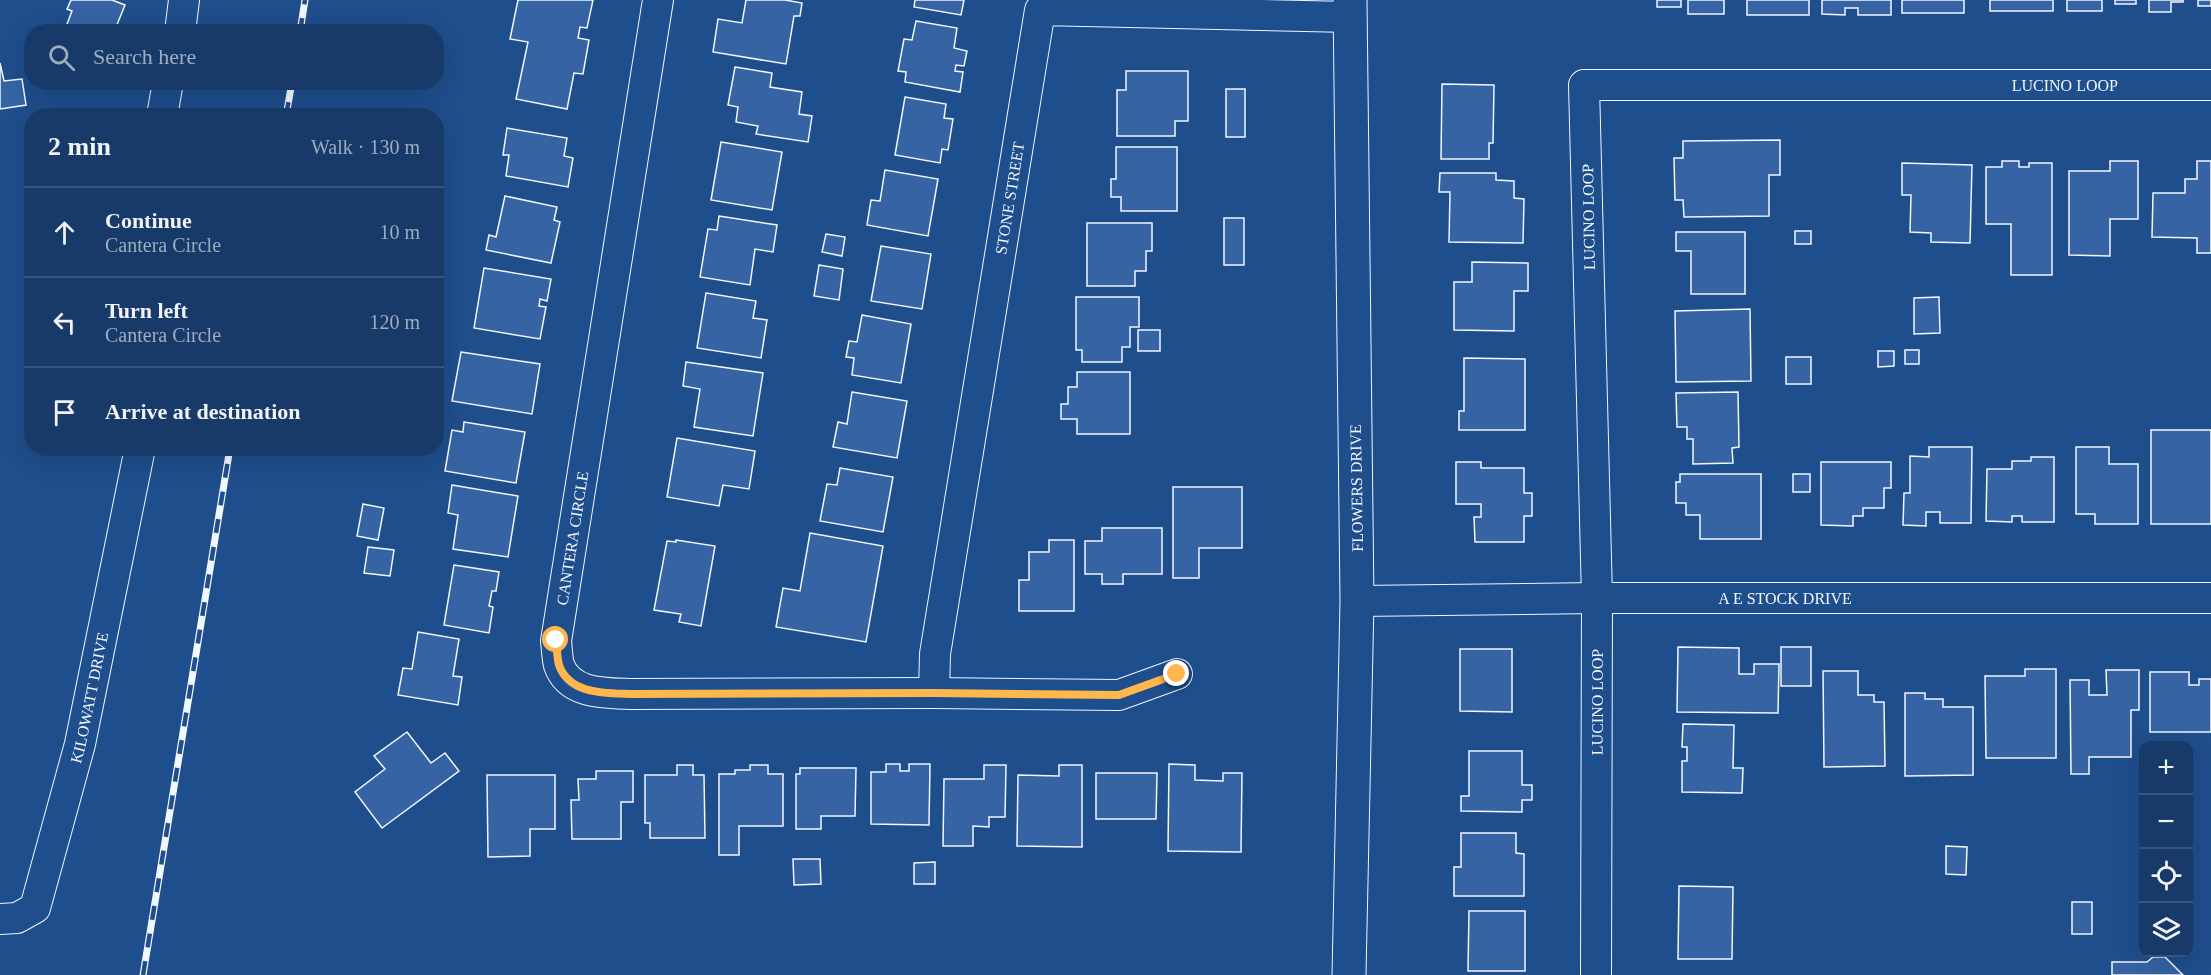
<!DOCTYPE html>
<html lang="en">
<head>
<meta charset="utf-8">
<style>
	body { margin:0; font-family:Georgia,serif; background:#20416f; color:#f1f3f6 }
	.controls { position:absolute; right:18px; bottom:18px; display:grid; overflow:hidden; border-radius:12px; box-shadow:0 6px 24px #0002 }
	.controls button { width:54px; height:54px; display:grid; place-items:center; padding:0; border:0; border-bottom:2px solid #36547d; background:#173a69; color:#f1f3f6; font:30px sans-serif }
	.stop { position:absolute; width:18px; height:18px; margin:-14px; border:4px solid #ffb74d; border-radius:50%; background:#fff }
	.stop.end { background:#ffb74d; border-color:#fff; box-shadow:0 2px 6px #0008 }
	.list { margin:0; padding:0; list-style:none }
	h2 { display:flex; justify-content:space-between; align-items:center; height:78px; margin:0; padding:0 24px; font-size:26px }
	h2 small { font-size:20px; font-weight:400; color:#9eadc0 }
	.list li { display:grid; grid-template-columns:39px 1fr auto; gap:18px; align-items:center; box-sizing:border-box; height:90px; padding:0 24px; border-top:2px solid #36547d }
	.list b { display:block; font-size:22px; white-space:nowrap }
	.list p { margin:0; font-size:20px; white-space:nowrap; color:#9eadc0 }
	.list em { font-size:20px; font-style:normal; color:#9eadc0 }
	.icon { flex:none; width:33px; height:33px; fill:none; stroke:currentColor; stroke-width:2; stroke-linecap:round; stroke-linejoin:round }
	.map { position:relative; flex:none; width:2211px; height:975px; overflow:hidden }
	.search { position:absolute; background:#173a69; box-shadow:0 6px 24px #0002; left:24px; top:24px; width:420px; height:66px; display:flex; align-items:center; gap:15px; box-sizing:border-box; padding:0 21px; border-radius:24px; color:#9eadc0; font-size:22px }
	.panel { position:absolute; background:#173a69; box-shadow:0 6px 24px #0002; left:24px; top:108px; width:420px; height:348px; border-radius:24px }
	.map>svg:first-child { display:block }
	.building { fill:#3563a3; stroke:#f2f6ff; stroke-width:1.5 }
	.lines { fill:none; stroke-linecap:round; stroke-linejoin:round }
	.minor-casing { stroke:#f2f6ff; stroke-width:32 }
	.tertiary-casing { stroke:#f2f6ff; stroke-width:35 }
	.minor { stroke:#1f4e8c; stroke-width:30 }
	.tertiary { stroke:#1f4e8c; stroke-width:33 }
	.rail-casing { stroke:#f2f6ff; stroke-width:7 }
	.rail { stroke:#1f4e8c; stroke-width:4.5; stroke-dasharray:14; stroke-linecap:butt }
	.route { stroke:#ffb74d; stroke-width:8 }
	.labels { text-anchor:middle; stroke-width:4.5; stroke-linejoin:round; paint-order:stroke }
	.street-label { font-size:16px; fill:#f2f6ff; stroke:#1f4e8c }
</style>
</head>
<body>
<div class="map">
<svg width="2211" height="975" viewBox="0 0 2211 975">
	<rect width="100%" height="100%" fill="#1f4e8c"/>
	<g class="building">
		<polygon points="71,0 112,0 125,5 114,32 64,32 72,11 67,9"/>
		<polygon points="518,0 593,0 587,28 580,27 578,38 589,40 583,74 574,73 567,109 516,99 528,42 510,39"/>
		<polygon points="746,0 785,0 802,3 800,16 794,16 786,64 713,52 718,19 742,23"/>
		<polygon points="915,0 964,0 961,15 914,7"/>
		<rect x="1657" y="0" width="24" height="7"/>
		<rect x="1688" y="0" width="36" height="14"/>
		<rect x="1747" y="0" width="62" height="15"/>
		<polygon points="1822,0 1891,0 1891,15 1858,15 1858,8 1845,8 1845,15 1822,14"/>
		<rect x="1902" y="0" width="62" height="13"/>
		<rect x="1990" y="0" width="63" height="11"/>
		<rect x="2067" y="0" width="35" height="11"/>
		<rect x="2115" y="0" width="21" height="4"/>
		<polygon points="2149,0 2183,0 2183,2 2171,2 2171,12 2149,12"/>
		<rect x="2198" y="0" width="13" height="6"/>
		<polygon points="916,21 957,28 954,48 967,51 964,66 956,65 955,71 963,72 960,92 905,82 906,72 898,71 904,39 912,40"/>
		<polygon points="0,63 4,81 22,79 26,105 0,109"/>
		<polygon points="735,67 772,73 770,87 802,92 799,114 812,116 808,142 756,134 758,126 736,122 738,107 728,105"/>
		<polygon points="1126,71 1188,71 1188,121 1175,121 1175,136 1117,136 1117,90 1126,90"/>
		<polygon points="1442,84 1494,85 1493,143 1489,143 1489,159 1441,159"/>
		<rect x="1226" y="89" width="19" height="48"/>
		<polygon points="905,97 946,104 944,118 953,119 948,150 942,149 940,163 895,155"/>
		<polygon points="507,128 567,138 564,156 573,158 568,187 506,176 509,155 503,155"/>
		<polygon points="1780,140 1780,175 1769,175 1769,216 1684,217 1683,200 1675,200 1674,158 1683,158 1683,141"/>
		<polygon points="721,142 782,152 772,210 711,200"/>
		<polygon points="1116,147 1177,147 1177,211 1121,211 1121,197 1111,197 1111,179 1116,179"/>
		<polygon points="2002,161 2019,161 2019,167 2029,167 2029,163 2052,163 2052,275 2011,275 2011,224 1986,224 1986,167 2002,167"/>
		<polygon points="2110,161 2138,161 2138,219 2110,219 2110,256 2069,255 2069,171 2110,171"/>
		<polygon points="2197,161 2211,161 2211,253 2197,253 2197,238 2152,237 2153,193 2185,193 2185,179 2197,179"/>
		<polygon points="1902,163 1972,165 1970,243 1931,242 1931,233 1910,232 1911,195 1902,195"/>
		<polygon points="885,170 938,179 928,236 867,225 871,200 880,201"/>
		<polygon points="1440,173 1496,173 1496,180 1514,181 1514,198 1524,199 1523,243 1449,242 1450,192 1439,192"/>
		<polygon points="505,196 557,207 554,220 560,222 551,263 486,250 489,235 496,237"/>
		<polygon points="719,216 777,225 773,252 755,249 750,285 700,277 708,229 717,230"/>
		<rect x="1224" y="218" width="20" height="47"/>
		<polygon points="1087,223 1152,223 1152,251 1146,251 1146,271 1135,271 1135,286 1087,286"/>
		<rect x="1795" y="231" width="16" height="13"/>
		<polygon points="1676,232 1745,232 1745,294 1691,294 1691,251 1676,251"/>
		<polygon points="826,234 845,237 842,256 822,252"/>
		<polygon points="881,246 931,254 922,309 871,301"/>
		<polygon points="1472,262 1528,263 1528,291 1514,291 1514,331 1454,330 1454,282 1472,282"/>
		<polygon points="819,265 843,269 839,300 814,296"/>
		<polygon points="484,268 551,279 547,301 540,299 539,306 546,307 540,339 474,328"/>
		<polygon points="706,293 756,301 753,318 767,320 761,358 697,348"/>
		<polygon points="1076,297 1139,297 1139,327 1130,327 1130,347 1122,347 1122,362 1082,362 1082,350 1076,350"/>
		<polygon points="1939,297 1940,333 1914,334 1914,298"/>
		<polygon points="1750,309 1751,381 1676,382 1675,311"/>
		<polygon points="862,315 911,324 901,383 852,375 854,358 846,357 849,341 857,342"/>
		<rect x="1138" y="330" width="22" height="21"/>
		<rect x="1905" y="350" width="14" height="14"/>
		<polygon points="1878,351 1894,351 1894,366 1878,367"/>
		<polygon points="461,352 540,364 532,414 452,401"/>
		<rect x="1786" y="357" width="25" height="27"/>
		<polygon points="1464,358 1525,359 1525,430 1459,430 1459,411 1464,411"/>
		<polygon points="686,362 763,373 753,436 694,427 700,389 683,386"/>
		<polygon points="1077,372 1130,372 1130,434 1077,434 1077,419 1061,419 1061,404 1068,404 1068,387 1077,387"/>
		<polygon points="852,392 907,401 897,458 833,447 838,422 847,424"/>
		<polygon points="1738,392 1739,447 1732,448 1733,463 1693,464 1693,439 1687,439 1687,427 1677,427 1676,393"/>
		<polygon points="464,422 525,432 516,483 445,471 452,430 463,432"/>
		<rect x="2151" y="430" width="60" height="94"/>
		<polygon points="677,438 755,451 749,489 723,485 719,506 667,497"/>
		<polygon points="1929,447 1972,447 1971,523 1940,523 1940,512 1926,512 1926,526 1903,525 1904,493 1910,493 1910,456 1929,457"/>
		<polygon points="2076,447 2109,447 2109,464 2138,464 2138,524 2095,524 2095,514 2076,514"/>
		<polygon points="2031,457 2054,457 2054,522 2022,522 2022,516 2012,516 2012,522 1986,521 1987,469 2012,469 2012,461 2031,461"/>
		<polygon points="1456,462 1481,462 1481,468 1524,468 1524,493 1532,493 1532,516 1524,516 1524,542 1475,542 1474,517 1481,517 1481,504 1456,504"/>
		<polygon points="1821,462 1891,462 1891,488 1884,488 1884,508 1863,508 1863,516 1853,516 1853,526 1821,525"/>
		<polygon points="840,468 893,477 883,532 820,521 827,484 837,485"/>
		<polygon points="1680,474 1761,474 1761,539 1700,539 1700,515 1686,515 1686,503 1676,503 1676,482 1680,482"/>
		<rect x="1793" y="474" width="17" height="18"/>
		<polygon points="452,485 518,496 508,557 453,549 458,515 448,513"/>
		<polygon points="1173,487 1242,487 1242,548 1199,548 1199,578 1173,578"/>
		<polygon points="363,504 384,508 378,540 357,536"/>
		<polygon points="1102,528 1162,528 1162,574 1123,574 1123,584 1102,584 1102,574 1085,574 1085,541 1102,541"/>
		<polygon points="810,533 883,546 866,642 776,627 783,588 800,591"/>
		<polygon points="676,540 715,546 701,626 679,622 681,614 654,610 667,541 676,542"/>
		<polygon points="1049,540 1074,540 1074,611 1019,611 1019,580 1029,580 1029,552 1049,552"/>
		<polygon points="368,547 394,550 390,576 364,573"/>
		<polygon points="454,565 499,572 496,591 492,591 489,606 493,607 489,633 444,625"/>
		<polygon points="418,632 459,639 453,676 462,677 458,705 398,695 403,668 412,669"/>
		<polygon points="1678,647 1739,648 1739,674 1754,674 1754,664 1779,664 1778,713 1677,712"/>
		<rect x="1781" y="647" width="30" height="39"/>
		<polygon points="1460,649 1512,649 1512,712 1460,711"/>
		<polygon points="2025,669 2056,669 2056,758 1986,758 1985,676 2025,676"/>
		<polygon points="2106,670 2139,670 2139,710 2131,710 2131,757 2089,757 2089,774 2071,774 2070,680 2089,680 2089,695 2107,695"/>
		<polygon points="1823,671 1858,671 1858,695 1874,695 1874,702 1884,702 1885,766 1824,767"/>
		<polygon points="2150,672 2189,672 2189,685 2199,685 2199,679 2211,679 2211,732 2150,732"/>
		<polygon points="1905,693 1925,693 1925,699 1943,699 1943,707 1973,707 1973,775 1905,776"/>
		<polygon points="1683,724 1734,725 1733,768 1743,768 1742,793 1682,792 1682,761 1687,761 1687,747 1682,747"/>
		<polygon points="407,732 431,763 445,753 459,771 382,828 355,792 385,769 374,756"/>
		<polygon points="1469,751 1522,751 1522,785 1532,785 1532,800 1522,800 1522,812 1461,811 1461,796 1469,796"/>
		<polygon points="886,764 900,764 900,771 909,771 909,764 930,764 929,825 871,824 871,772 886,772"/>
		<polygon points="1169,764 1195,765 1195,780 1223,781 1223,773 1242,773 1241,852 1168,851"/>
		<polygon points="677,765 693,765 693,775 704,775 705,838 650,838 650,823 645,823 645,775 677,775"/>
		<polygon points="750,765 768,765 768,774 783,774 783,826 739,826 739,855 719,855 719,774 735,774 735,770 750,770"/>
		<polygon points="984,765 1006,765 1005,817 989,817 989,827 973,826 973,846 943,846 944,779 984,779"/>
		<polygon points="1059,765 1082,765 1082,847 1017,846 1018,775 1059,776"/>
		<polygon points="800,768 856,768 855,816 821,816 821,829 796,829 796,774 800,774"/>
		<polygon points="596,771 633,771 633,802 621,802 621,839 572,839 571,800 579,800 578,779 596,779"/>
		<polygon points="1096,773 1157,773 1156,819 1096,819"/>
		<polygon points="487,775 555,775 555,829 530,829 530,856 488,857"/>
		<polygon points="1461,833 1516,833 1516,853 1524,854 1524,896 1454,896 1454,867 1461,867"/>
		<polygon points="1946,846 1967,847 1966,875 1946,874"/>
		<polygon points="793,859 820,859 821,884 794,885"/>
		<polygon points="935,862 935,884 914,884 914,863"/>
		<polygon points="1679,886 1733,887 1732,959 1678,959"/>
		<rect x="2072" y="902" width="20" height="32"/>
		<polygon points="1469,911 1525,911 1525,971 1468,971"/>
		<polygon points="2153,957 2165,957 2183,975 2112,975 2112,962 2147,962"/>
	</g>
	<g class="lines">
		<defs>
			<g id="minor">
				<path d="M658,0l-102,641c1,7 1,17 3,24 10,29 45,28 71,29l304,-1 185,2 58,-21"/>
				<polyline points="180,32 184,0"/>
				<polyline points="162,116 168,82"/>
				<path id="s1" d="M1357,601l240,-3h614"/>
				<path id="s2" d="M934,693l1,-39 105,-644 310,7"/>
				<path id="s3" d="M0,919l17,-1 18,-10 45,-164 60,-296"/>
				<path id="s4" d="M1596,975l1,-377 -13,-513h627"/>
			</g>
			<polyline id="tertiary" points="1349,975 1357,601 1350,0"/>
		</defs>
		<use href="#minor" class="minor-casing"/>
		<use href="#tertiary" class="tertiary-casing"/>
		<use href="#minor" class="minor"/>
		<use href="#tertiary" class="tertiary"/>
		<defs>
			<g id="rail">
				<polyline points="300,32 305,0"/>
				<polyline points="286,116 292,82"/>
				<polyline points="143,975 230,448"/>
			</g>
		</defs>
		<use href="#rail" class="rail-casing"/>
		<use href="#rail" class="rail"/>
	</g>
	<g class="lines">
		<path class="route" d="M556,640c1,8 1,18 3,25 10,29 45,28 71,29l304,-1 185,2 58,-21"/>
	</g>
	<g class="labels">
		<g class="street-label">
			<text dy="6" stroke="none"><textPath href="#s4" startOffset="1371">LUCINO LOOP</textPath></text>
			<text dy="6" stroke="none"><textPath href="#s2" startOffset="501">STONE STREET</textPath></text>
			<text transform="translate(1588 217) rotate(-91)" y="6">LUCINO LOOP</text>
			<text transform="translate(1356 488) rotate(-91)" y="6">FLOWERS DRIVE</text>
			<text transform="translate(572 538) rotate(-81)" y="6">CANTERA CIRCLE</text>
			<text dy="6" stroke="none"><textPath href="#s1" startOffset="428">A E STOCK DRIVE</textPath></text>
			<text dy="6" stroke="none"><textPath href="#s3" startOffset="255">KILOWATT DRIVE</textPath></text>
			<text dy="6" stroke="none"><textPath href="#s4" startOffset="273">LUCINO LOOP</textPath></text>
		</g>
	</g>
</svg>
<div class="controls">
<button>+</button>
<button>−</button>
<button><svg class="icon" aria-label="locate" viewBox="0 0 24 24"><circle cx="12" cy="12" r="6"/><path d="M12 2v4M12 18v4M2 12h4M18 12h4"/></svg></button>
<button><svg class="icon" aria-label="layers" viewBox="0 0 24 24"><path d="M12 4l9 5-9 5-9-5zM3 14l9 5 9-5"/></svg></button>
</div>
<div class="stop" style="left:556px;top:640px"></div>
<div class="stop end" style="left:1177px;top:674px"></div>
<div class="search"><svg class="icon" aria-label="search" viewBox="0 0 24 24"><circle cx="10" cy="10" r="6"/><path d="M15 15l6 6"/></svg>Search here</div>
<section class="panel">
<h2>2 min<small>Walk · 130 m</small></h2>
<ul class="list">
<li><svg class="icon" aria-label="ahead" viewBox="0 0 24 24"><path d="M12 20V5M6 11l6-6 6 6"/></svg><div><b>Continue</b><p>Cantera Circle</p></div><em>10 m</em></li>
<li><svg class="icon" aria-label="left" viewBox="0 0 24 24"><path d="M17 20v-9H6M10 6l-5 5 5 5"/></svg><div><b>Turn left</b><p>Cantera Circle</p></div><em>120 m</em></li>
<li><svg class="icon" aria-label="arrive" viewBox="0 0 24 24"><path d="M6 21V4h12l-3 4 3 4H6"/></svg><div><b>Arrive at destination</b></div></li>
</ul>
</section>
</div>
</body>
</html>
